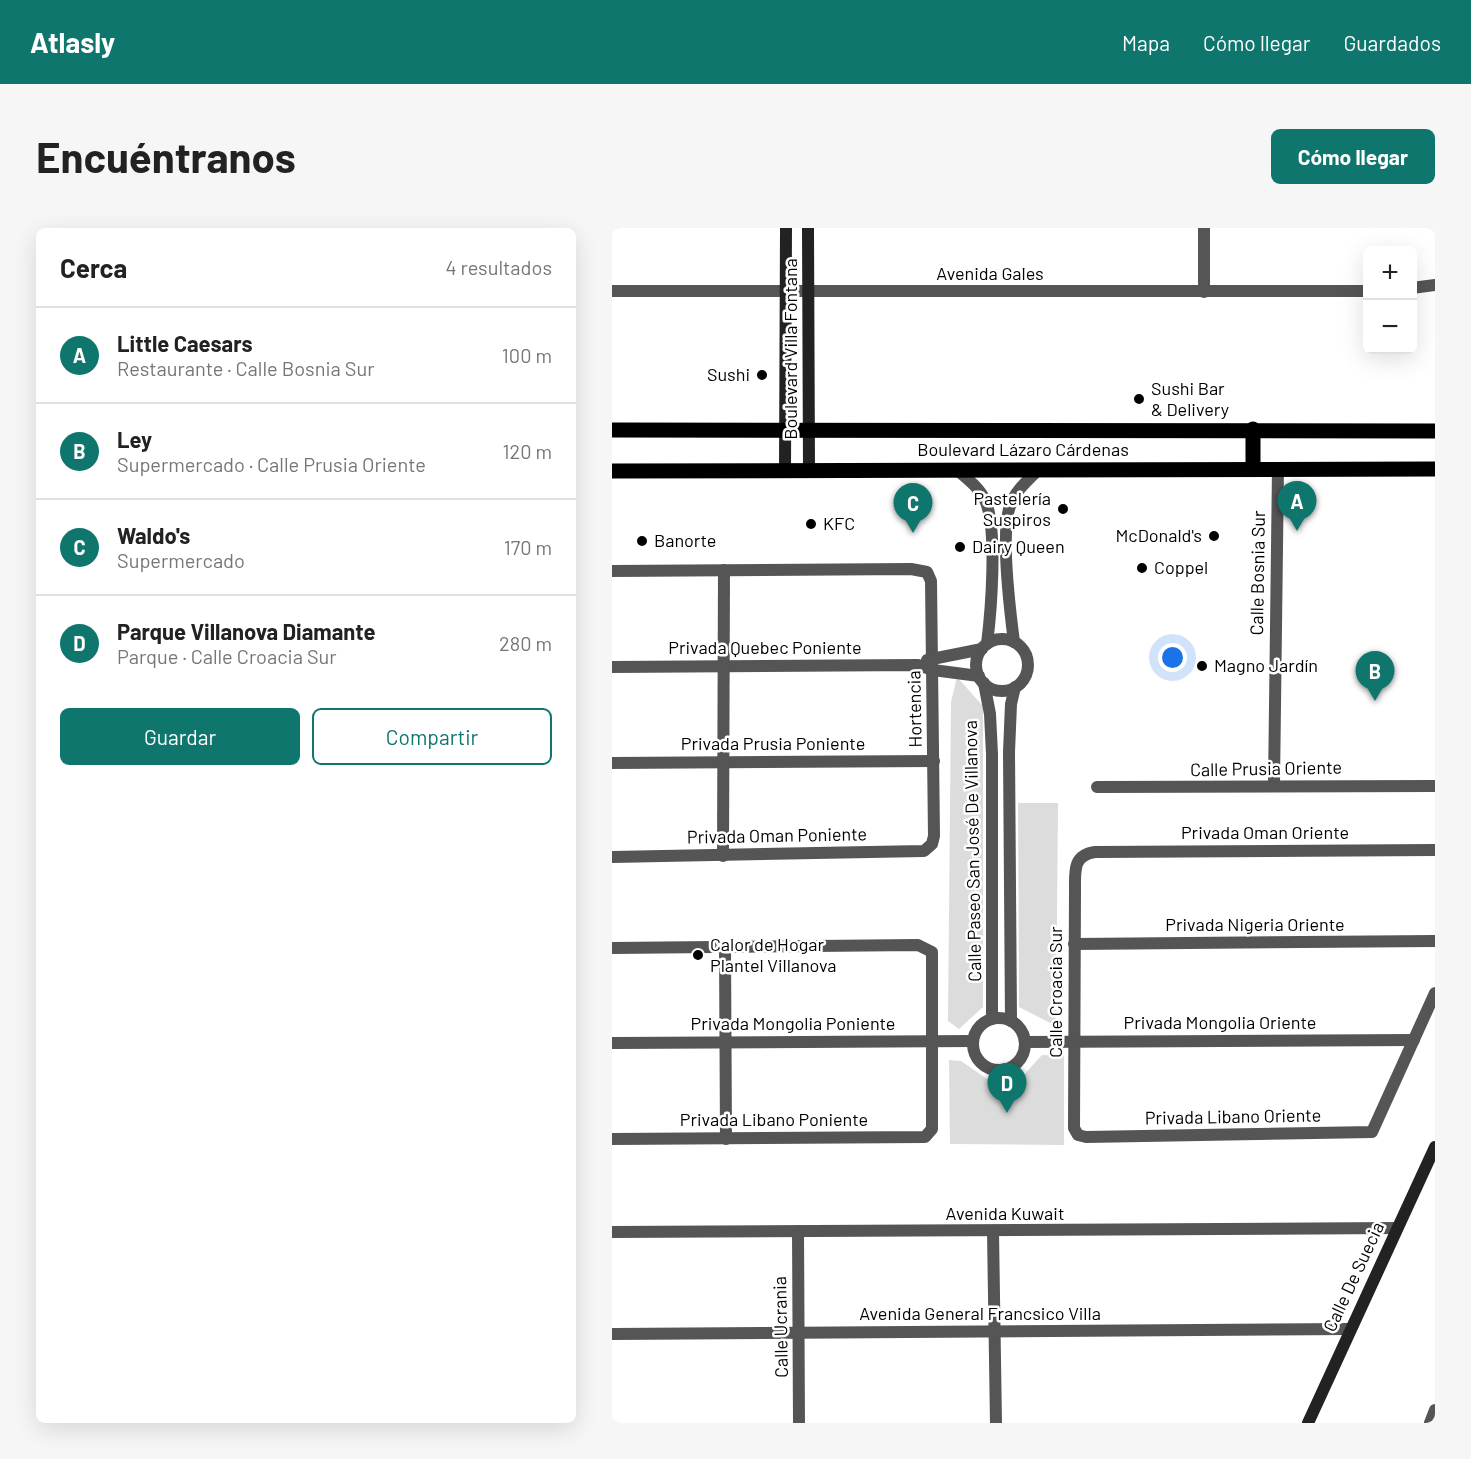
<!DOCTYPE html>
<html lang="es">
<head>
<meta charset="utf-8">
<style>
	body { margin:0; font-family:Barlow,sans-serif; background:#f6f6f6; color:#222 }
	.controls { position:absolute; right:18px; top:18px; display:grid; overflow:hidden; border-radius:9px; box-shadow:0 6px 24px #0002 }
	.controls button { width:54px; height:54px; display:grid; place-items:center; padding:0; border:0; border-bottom:2px solid #e0e0e0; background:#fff; color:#222; font:30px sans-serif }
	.you { position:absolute; left:561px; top:430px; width:21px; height:21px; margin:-15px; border:4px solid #fff; border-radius:50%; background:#1a73e8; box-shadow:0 0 0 9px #1a73e833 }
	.badge { display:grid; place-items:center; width:39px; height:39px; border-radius:50%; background:#0f766e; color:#fff; font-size:20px; font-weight:700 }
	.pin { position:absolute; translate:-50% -50px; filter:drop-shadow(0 2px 3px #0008) }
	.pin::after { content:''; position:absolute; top:32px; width:21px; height:18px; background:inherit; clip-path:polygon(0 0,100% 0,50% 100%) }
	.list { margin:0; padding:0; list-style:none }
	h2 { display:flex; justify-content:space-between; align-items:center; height:78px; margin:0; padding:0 24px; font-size:26px }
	h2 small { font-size:20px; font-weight:400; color:#767676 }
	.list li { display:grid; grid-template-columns:39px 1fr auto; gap:18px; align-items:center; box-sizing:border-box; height:96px; padding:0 24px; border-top:2px solid #e0e0e0 }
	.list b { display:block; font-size:22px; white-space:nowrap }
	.list p { margin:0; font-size:20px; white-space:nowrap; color:#767676 }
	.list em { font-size:20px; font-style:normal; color:#767676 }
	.actions { display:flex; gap:12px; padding:18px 24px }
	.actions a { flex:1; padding:14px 0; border:2px solid #0f766e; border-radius:9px; text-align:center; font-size:21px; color:#0f766e }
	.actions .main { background:#0f766e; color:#fff }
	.map { position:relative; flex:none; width:823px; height:1195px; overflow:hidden; border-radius:9px }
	header { display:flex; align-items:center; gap:36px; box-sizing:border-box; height:84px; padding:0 30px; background:#0f766e; color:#fff }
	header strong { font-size:28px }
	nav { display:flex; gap:33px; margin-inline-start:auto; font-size:21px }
	.intro { display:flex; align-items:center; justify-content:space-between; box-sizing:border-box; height:144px; padding:0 36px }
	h1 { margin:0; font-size:42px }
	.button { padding:15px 27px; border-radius:9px; background:#0f766e; color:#fff; font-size:21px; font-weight:700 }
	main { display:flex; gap:36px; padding:0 36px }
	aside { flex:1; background:#fff; border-radius:9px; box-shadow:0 6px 24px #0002 }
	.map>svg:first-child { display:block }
	.green { fill:#dcdcdc }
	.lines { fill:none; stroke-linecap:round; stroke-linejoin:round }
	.street { stroke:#555; stroke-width:12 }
	.secondary { stroke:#222; stroke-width:12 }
	.primary { stroke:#000; stroke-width:15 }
	.poi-dot { fill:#000; stroke:#fff; stroke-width:2 }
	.labels { text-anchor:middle; stroke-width:5; stroke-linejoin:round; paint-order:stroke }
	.street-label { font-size:18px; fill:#000; stroke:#fff }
	.poi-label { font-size:18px; fill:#000; stroke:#fff; text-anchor:start }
</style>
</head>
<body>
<header>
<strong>Atlasly</strong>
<nav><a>Mapa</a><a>Cómo llegar</a><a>Guardados</a></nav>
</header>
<div class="intro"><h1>Encuéntranos</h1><a class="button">Cómo llegar</a></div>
<main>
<aside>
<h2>Cerca<small>4 resultados</small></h2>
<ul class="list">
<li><span class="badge">A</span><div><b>Little Caesars</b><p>Restaurante · Calle Bosnia Sur</p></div><em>100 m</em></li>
<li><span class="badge">B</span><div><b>Ley</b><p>Supermercado · Calle Prusia Oriente</p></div><em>120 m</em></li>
<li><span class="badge">C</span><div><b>Waldo's</b><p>Supermercado</p></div><em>170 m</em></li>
<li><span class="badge">D</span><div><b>Parque Villanova Diamante</b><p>Parque · Calle Croacia Sur</p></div><em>280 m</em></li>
</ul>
<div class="actions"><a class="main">Guardar</a><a>Compartir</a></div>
</aside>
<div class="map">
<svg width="823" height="1195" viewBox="0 0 823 1195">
	<rect width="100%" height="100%" fill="#fff"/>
	<g class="green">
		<polygon points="345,449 371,478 371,779 347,801 336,793 339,474"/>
		<polygon points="406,575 446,575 444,798 407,779"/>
		<polygon points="430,827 452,828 452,917 338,916 337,832 349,833 378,853 408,851"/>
	</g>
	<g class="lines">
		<g class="street">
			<polyline points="592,0 592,64"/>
			<polyline points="800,60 823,57"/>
			<polyline points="0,63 756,63"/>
			<path d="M344,241c10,9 23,18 29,31 13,28 6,112 2,144"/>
			<polyline points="0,343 299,341 315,344 319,353 322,608 320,616 312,623 0,629"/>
			<circle cx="390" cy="437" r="26"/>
			<path d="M402,414c-4,-31 -14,-109 -4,-136 5,-15 18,-26 29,-37"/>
			<polyline points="315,432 370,421"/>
			<polyline points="0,439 306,437 321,442 367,448"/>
			<polyline points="372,455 378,486 380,526 380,791"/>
			<polyline points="0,535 322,533"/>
			<polyline points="662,558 666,240"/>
			<polyline points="485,559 823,558"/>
			<path d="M823,622l-340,2c-22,3 -20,19 -20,37l-1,239 4,7 8,2 286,-5 63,-139"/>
			<polyline points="111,628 112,342"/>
			<polyline points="462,716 823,713"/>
			<polyline points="113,719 114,911"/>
			<polyline points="0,720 306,717 320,724 320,901 313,909 0,911"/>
			<circle cx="387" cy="816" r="26"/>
			<polyline points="399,793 397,524 399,476 403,459"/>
			<polyline points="414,814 802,812"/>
			<polyline points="0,815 361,813"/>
			<polyline points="186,1003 187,1195"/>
			<polyline points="0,1004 785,1000"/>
			<polyline points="381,1004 384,1195"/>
			<polyline points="0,1106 737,1101"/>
			<polyline points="818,1195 823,1182"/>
		</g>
		<g class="secondary">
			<polyline points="196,0 197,242"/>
			<polyline points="173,242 174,0"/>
			<polyline points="696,1195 823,919"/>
		</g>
		<g class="primary">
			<polyline points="641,201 641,240"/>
			<polyline points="0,202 823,203"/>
			<polyline points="0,243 823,241"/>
		</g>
	</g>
	<g class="poi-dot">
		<circle cx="150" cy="147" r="6"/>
		<circle cx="527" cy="171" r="6"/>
		<circle cx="451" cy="281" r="6"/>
		<circle cx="199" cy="296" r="6"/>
		<circle cx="602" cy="308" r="6"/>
		<circle cx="30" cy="313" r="6"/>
		<circle cx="348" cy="319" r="6"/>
		<circle cx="530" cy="340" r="6"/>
		<circle cx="590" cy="438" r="6"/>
		<circle cx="86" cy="727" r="6"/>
	</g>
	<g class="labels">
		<g class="street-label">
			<text x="378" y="52">Avenida Gales</text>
			<text transform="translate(179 121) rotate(-90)" y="6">Boulevard Villa Fontana</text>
			<text x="411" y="228">Boulevard Lázaro Cárdenas</text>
			<text transform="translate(646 345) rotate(-89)" y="6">Calle Bosnia Sur</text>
			<text x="153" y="426">Privada Quebec Poniente</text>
			<text transform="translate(303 481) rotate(-91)" y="6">Hortencia</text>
			<text x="161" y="522">Privada Prusia Poniente</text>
			<text transform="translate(654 541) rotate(-1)" y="6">Calle Prusia Oriente</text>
			<text x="653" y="611">Privada Oman Oriente</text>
			<text transform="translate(165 608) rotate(-1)" y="6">Privada Oman Poniente</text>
			<text transform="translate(361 623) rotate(-91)" y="6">Calle Paseo San José De Villanova</text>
			<text x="643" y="703">Privada Nigeria Oriente</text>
			<text transform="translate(444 764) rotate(-90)" y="6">Calle Croacia Sur</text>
			<text x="608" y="801">Privada Mongolia Oriente</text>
			<text x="181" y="802">Privada Mongolia Poniente</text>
			<text transform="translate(621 889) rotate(-1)" y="6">Privada Libano Oriente</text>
			<text x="162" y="898">Privada Libano Poniente</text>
			<text x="393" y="992">Avenida Kuwait</text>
			<text transform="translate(742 1049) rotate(-65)" y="6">Calle De Suecia</text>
			<text x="368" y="1092">Avenida General Francsico Villa</text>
			<text transform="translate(169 1099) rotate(-91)" y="6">Calle Ucrania</text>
		</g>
		<g class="poi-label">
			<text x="138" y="153" text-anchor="end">Sushi</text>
			<text x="539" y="167">Sushi Bar<tspan x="539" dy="21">&amp; Delivery</tspan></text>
			<text x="439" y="277" text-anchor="end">Pastelería<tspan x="439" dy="21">Suspiros</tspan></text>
			<text x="211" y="302">KFC</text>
			<text x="590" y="314" text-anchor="end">McDonald's</text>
			<text x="42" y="319">Banorte</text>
			<text x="360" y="325">Dairy Queen</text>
			<text x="542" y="346">Coppel</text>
			<text x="602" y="444">Magno Jardín</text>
			<text x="98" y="723">Calor de Hogar<tspan x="98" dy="21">Plantel Villanova</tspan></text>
		</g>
	</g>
</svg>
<div class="controls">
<button>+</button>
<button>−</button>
</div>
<div class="you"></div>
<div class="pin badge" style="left:685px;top:303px">A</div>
<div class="pin badge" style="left:763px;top:473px">B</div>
<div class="pin badge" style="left:301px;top:305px">C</div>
<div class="pin badge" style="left:395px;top:885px">D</div>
</div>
</main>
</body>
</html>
